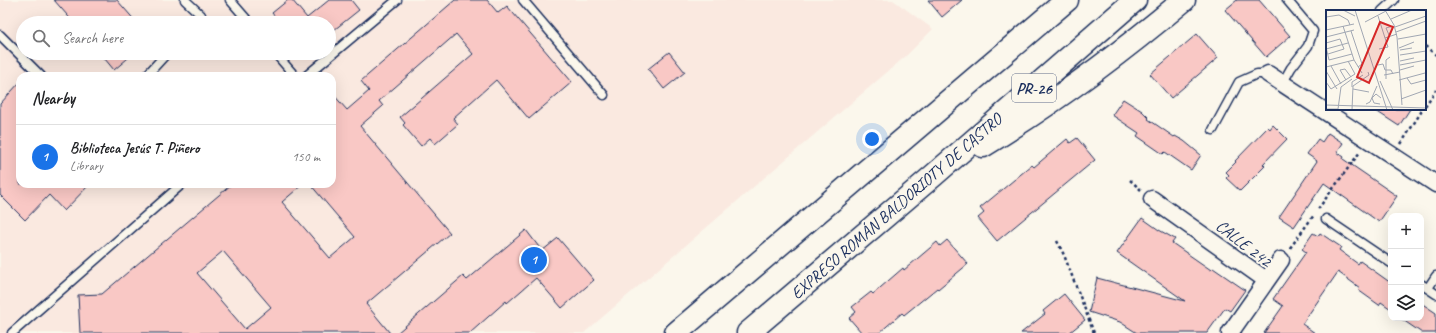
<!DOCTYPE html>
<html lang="en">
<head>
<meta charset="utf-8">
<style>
	body { margin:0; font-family:Caveat,sans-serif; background:#f2f2f2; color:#202124 }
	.controls { position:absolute; right:12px; bottom:12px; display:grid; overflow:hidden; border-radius:8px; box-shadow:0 4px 16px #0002 }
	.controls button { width:36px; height:36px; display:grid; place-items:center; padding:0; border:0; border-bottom:1px solid #e0e0e0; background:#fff; color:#202124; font:20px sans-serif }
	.you { position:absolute; left:872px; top:139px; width:14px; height:14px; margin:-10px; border:3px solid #fff; border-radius:50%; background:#1a73e8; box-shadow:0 0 0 6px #1a73e833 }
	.badge { display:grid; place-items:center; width:26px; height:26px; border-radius:50%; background:#1a73e8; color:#fff; font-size:13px; font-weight:700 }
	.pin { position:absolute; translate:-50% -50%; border:2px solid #fff; box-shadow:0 1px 4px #0006 }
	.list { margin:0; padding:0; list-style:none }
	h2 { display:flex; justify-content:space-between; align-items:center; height:52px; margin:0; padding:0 16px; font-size:17px }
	h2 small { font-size:13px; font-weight:400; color:#757577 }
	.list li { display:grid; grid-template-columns:26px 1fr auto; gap:12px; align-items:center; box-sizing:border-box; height:64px; padding:0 16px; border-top:1px solid #e0e0e0 }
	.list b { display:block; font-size:15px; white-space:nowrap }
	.list p { margin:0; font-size:13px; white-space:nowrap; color:#757577 }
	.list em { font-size:13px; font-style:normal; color:#757577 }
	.icon { flex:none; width:22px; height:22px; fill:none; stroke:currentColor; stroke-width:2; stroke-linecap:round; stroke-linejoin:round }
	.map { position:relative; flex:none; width:1436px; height:333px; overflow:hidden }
	.search { position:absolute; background:#fff; box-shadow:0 4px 16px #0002; left:16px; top:16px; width:320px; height:44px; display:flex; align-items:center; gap:10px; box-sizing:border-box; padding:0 14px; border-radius:22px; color:#757577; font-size:15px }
	.panel { position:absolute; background:#fff; box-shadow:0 4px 16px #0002; left:16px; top:72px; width:320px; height:116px; border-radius:12px }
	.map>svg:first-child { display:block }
	.built { fill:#fae9e0; fill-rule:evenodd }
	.building { fill:#f9c8c5; stroke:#1b2f5e; fill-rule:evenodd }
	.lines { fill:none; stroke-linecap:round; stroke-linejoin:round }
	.lane-casing { stroke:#1b2f5e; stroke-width:11 }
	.street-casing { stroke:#1b2f5e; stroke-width:19 }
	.highway-casing { stroke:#1b2f5e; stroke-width:25 }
	.path { stroke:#1b2f5e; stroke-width:2.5; stroke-dasharray:3 3; stroke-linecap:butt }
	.lane { stroke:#fbf7ec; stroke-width:8 }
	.street { stroke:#fbf7ec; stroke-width:16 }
	.highway { stroke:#fbf7ec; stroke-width:22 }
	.labels { text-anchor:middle; stroke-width:4; stroke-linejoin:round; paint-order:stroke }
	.shield { fill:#fbf7ec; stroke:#5e6b89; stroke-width:1 }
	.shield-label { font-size:16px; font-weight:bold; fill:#1b2f5e }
	.street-label { font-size:17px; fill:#1b2f5e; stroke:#fbf7ec }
	.inset-road { fill:none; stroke:#a1a7b3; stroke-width:1 }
	.view { fill:#d62828; fill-opacity:0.15; stroke:#d62828; stroke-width:2 }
	.inset-edge { fill:none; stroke:#1b2f5e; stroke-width:2 }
</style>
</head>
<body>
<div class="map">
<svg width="1436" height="333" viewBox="0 0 1436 333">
	<rect width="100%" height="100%" fill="#fbf7ec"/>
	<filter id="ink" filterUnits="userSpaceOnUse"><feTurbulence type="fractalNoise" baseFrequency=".025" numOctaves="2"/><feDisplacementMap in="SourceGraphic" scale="8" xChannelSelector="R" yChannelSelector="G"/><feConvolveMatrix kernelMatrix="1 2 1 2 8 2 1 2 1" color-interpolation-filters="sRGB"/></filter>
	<g filter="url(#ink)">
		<path class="built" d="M0,0h893l40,29 -26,26 -323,278h-584zM23,23h306v30h-306zM20,76h312v108h-312z"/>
		<g class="building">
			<polygon points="54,0 117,0 137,23 74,23"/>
			<polygon points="288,0 292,0 307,18 329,0 351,0 359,10 329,34 329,23 280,23 272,13"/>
			<path d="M455,0h32l11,13 9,-7 65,76 -43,37 -33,-39 -43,38 5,6 -23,20 -5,-6 -9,8 -18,-21 2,-2 -5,-6 73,-63 -17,-20 -77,67 4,5 -23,20 90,107 -84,71 24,29h-310l-2,-38 24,-1 130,-110h71l-21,18 48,56 25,-21 -45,-53h22v-91l15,17 22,-19 -8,-10zM223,251l48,56 -26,22 -48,-56z"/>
			<polygon points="928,0 962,0 942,17"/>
			<polygon points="1237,0 1259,0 1290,36 1266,57 1225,10"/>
			<polygon points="1197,34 1218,58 1171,98 1150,74"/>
			<polygon points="669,52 685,72 664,89 648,69"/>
			<polygon points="100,53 134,53 114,70"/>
			<polygon points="20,82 20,184 90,184 64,211 49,195 25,220 0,195 0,104"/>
			<polygon points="1123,99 1142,111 1149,118 1148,119 1174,137 1175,136 1184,141 1201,155 1191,170 1165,152 1163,154 1137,136 1139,133 1112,115"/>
			<polygon points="1373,109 1410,109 1399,126"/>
			<polygon points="1273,125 1287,139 1263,164 1265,166 1240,191 1226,178 1229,175 1226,172 1236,162 1235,161 1268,127 1270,129"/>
			<polygon points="1328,133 1343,143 1337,152 1344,157 1343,159 1397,196 1379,222 1324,183 1294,227 1279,217 1317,161 1307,154 1318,139 1322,142"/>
			<polygon points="1077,138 1095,160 997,241 978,218 984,213 980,208 1032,165 1034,167 1067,139 1070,143"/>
			<polygon points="1142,218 1159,230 1175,239 1172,243 1211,270 1213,268 1245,290 1230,311 1225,308 1207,333 1137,333 1120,322 1089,312 1097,278 1185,301 1117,253"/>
			<polygon points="526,230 542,251 558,238 594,280 562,308 536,278 507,303 506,301 470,333 397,333 463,276 467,280"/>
			<polygon points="1313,233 1318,236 1320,233 1341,247 1339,250 1358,264 1360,261 1391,283 1391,309 1381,302 1379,305 1358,290 1360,288 1338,272 1302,324 1315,333 1264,333 1283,306 1273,299 1306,252 1302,249"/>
			<polygon points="947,240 968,264 938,289 937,288 904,315 902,313 879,333 862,333 849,318 856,312 852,307 871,292 873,294 903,268 904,270 937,242 940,246"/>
			<polygon points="1064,294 1085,320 1069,333 1021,333 1045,314 1043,311"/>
			<polygon points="1421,303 1436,313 1436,333 1422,333 1400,318 1421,318"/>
		</g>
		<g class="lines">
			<defs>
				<g id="lane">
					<polyline points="185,0 201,15 194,23"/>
					<polyline points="230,0 250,23"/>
					<polyline points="523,0 604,95"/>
					<polyline points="1382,11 1394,0"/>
					<polyline points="0,35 41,76"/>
					<polyline points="275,53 295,76"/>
					<polyline points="146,76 167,53"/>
					<polyline points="306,76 397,0"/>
					<polyline points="1282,84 1291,68 1308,46 1313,31 1287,0"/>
					<polyline points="1213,130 1239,82 1257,74 1268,74"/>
					<polyline points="1326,219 1391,263"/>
					<polyline points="1421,284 1436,294"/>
					<polyline points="1428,288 1436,276"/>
					<polyline points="12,333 182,184"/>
				</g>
				<g id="street">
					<polyline points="1268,74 1436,184"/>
					<polyline points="1152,199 1266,280"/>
					<polyline points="1230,333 1281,260"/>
				</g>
				<g id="highway">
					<path d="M983,146c71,-43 138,-93 201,-146"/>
					<polyline points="676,333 1067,0"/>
					<polyline points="748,333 934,175 1135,0"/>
				</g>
			</defs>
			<use href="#lane" class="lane-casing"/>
			<use href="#street" class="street-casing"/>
			<use href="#highway" class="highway-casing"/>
			<g class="path">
				<polyline points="1425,46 1436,55"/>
				<polyline points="1425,106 1436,90"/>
				<polyline points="1401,144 1423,109"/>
				<polyline points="1130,180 1141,190"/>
				<polyline points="1318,209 1360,152"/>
				<polyline points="1057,241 1064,255 1094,333"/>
				<polyline points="1290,248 1314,215"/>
			</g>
			<use href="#lane" class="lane"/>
			<use href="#street" class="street"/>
			<use href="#highway" class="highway"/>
		</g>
	</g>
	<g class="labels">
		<rect class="shield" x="1012" y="74" width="44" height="28" rx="3"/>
		<g class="shield-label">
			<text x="1034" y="94">PR-26</text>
		</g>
		<g class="street-label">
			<text transform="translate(896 206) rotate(-41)" y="6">EXPRESO ROMÁN BALDORIOTY DE CASTRO</text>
			<text transform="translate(1244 243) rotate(38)" y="6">CALLE 242</text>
		</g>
	</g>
	<g transform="translate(1326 10)">
		<rect width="100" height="100" fill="#fbf7ec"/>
		<path class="inset-road" d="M17,0l12,6M29,0l32,100M59,0l9,15 3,12 5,68M52,6l7,22 12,-4M0,7l13,-2 9,5 2,5M65,9l21,-9M39,12l21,-11M17,16l11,34 8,13M69,17l31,-11M0,20l28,-6M25,21l11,33 -4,3M70,22l30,-11M65,24l-2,1 -3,-7 7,-2M0,27l28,-7M72,29l28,-5M0,33l14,-4 4,10 -16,5M0,37l3,13 23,-6M73,38l15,-6M0,39l22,-6M53,39l9,-2 -3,-9M74,40l12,-2M74,45l26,-4M74,51l14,-3M52,55l5,-1 2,6h6l2,4M74,55l26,-5M5,56l10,18M0,57l28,-7M74,60l14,-4M0,61l11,18M58,65l16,-3M81,68l4,6 15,-4M60,69v-19l4,-3M20,70l-6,-10 5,-1 6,8M73,70l26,-7M54,71l13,29M0,72l5,7 24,-15 -7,-13M26,77v-5l11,-7M27,79l16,3M75,89l25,-9M40,94l4,-2 7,-16M54,94l-6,-1 -2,-5 4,-4 5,4M0,95l100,3M0,99h12l3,-22 11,-8M26,100l1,-24 16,-11 -1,-3"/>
		<path class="view" d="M54,12l13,5 -24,56 -12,-6z"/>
		<rect width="100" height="100" class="inset-edge"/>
	</g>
</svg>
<div class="controls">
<button>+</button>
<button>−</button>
<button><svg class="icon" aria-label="layers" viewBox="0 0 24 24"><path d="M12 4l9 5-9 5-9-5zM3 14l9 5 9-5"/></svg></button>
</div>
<div class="you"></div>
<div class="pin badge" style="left:534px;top:260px">1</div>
<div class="search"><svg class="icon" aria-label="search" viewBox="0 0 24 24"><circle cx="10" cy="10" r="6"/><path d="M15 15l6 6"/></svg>Search here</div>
<section class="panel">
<h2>Nearby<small></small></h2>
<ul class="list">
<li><span class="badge">1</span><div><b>Biblioteca Jesús T. Piñero</b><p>Library</p></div><em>150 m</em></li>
</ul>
</section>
</div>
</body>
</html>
